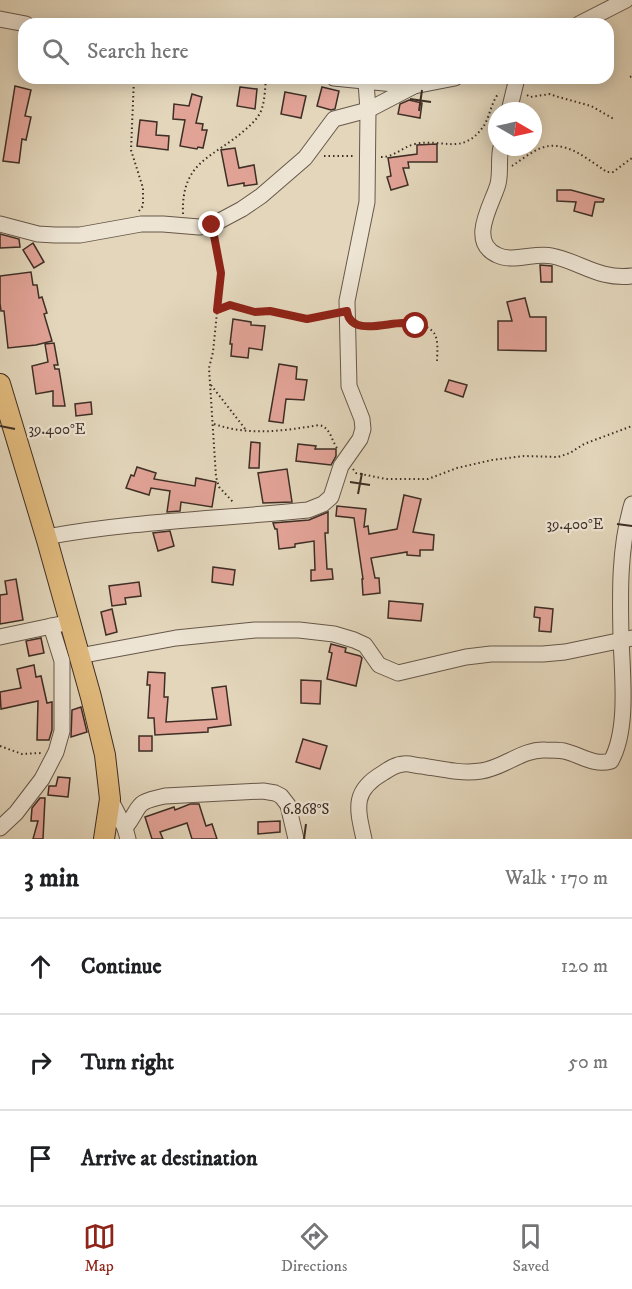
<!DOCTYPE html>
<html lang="en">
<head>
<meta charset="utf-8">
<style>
	body { margin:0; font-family:"IM FELL DW Pica",serif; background:#f6f6f6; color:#202124 }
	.compass { position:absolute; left:488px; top:102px; width:54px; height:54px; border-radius:50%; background:#fff; box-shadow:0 3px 15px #0003; rotate:99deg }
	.stop { position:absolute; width:18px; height:18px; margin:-14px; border:4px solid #8f2418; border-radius:50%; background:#fff }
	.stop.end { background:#8f2418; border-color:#fff; box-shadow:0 2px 6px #0008 }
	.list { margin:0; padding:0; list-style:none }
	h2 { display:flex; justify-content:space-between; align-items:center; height:78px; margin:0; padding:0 24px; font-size:26px }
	h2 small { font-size:20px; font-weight:400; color:#757577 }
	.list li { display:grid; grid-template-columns:39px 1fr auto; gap:18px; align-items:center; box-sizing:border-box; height:96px; padding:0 24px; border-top:2px solid #e0e0e0 }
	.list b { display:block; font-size:22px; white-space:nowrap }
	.list em { font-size:20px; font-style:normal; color:#757577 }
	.icon { flex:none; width:33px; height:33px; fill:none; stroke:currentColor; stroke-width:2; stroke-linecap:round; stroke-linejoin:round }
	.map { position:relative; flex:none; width:632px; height:839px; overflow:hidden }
	.search { position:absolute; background:#fff; box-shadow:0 3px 15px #0003; left:18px; right:18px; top:18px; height:66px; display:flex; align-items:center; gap:15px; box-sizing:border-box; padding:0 21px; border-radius:18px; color:#757577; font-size:22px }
	.sheet { height:366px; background:#fff }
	nav { display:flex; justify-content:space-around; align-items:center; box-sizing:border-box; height:84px; border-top:2px solid #e0e0e0; background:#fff; font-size:16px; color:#757577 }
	nav a { display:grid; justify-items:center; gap:3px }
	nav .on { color:#8f2418 }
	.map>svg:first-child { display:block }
	.building { fill:#e2a397; stroke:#3e2e25; stroke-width:1.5 }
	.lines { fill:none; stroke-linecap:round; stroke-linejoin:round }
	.minor-casing { stroke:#67584a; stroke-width:17 }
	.major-casing { stroke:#3e2e25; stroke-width:22 }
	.path { stroke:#3e2e25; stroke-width:2; stroke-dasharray:1.5 3; stroke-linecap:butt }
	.minor { stroke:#ede4d3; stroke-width:15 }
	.major { stroke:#e2bb7e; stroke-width:20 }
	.route { stroke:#8f2418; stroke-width:8 }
	.ticks { fill:none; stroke:#3e2e25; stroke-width:2 }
	.ticks-label { font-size:15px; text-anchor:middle; fill:#3e2e25; stroke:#ede4d3; stroke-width:4.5; stroke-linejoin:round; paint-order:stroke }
</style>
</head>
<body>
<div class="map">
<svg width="632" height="839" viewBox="0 0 632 839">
	<rect width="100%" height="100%" fill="#e3d6bb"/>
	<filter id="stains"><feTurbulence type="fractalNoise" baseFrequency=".00333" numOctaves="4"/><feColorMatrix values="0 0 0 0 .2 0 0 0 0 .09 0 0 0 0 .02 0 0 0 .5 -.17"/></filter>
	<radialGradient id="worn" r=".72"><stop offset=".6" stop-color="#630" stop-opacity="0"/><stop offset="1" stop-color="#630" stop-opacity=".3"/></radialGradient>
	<g class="building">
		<polygon points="15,86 31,90 25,116 31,117 26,140 22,139 19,163 3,161"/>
		<polygon points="240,87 257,89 255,109 237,106"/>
		<polygon points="322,87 339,91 335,109 331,110 317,106"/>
		<polygon points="285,92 306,96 301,118 281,114"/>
		<polygon points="192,94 202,97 196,123 203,124 202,130 207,130 203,148 198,147 197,149 180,146 185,120 173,119 174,104 189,106"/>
		<polygon points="409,100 422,103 420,118 398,114 400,104"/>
		<polygon points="140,120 157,122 156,135 169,136 168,150 137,146"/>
		<polygon points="437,144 437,162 408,162 409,168 403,168 408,185 391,190 387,177 391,176 388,158 417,154 417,145"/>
		<polygon points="235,148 239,168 254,165 257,184 244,186 244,183 228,186 221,150"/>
		<polygon points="557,190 571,190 604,199 603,202 595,202 592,216 574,211 576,202 557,201"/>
		<polygon points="0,234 19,239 20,247 0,248"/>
		<polygon points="33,243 44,262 34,268 23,250"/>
		<polygon points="540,265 552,266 552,282 541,282"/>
		<polygon points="31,272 33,285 37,285 39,298 42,297 47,313 44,314 52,341 36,345 8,348 4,311 1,311 0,303 0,276"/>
		<polygon points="525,298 530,317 546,317 546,351 498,350 498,321 512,321 507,302"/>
		<polygon points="233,319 251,322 251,325 265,326 262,350 249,348 248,358 231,356 232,344 230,344"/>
		<polygon points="54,343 58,365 54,365 55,369 59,369 65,406 53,406 53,391 36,394 32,366 48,362 45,344"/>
		<polygon points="279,364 297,367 296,379 307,380 304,400 286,399 283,423 269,421"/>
		<polygon points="449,380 467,385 463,397 445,391"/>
		<polygon points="91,402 92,414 76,416 75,404"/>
		<polygon points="251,442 260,443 259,468 249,468"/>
		<polygon points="298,444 316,446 315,449 336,449 336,456 331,465 296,461"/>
		<polygon points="137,467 156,473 154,479 195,486 196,478 216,482 212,507 181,502 180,511 167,512 170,491 151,488 149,495 126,488 131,475 134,476"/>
		<polygon points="287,469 292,502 263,503 258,473"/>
		<polygon points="404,495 421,499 413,532 434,535 433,550 420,550 420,556 407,555 407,552 371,558 375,578 379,578 380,593 363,595 362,579 363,579 354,518 336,516 337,506 366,509 364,527 368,526 369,534 397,529"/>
		<polygon points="328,512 328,533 325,533 327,569 332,569 333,579 311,581 311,570 315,570 314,541 295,544 295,547 279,549 277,529 275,529 273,523 309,520"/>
		<polygon points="170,531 174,546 158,551 153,533"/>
		<polygon points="213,567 235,570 233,585 212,582"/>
		<polygon points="16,579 23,620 0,624 0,595 7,594 5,581"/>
		<polygon points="139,582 141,596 125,598 126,604 112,606 109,586"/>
		<polygon points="389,601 423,604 421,621 388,618"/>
		<polygon points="535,607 553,609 551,632 539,631 540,618 534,617"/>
		<polygon points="112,609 117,632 106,635 101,612"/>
		<polygon points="41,638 44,653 29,656 26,641"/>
		<polygon points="331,644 346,648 345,652 360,656 362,658 356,686 327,679 332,653 329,652"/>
		<polygon points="34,665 36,677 41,676 47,703 52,702 52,730 49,740 37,740 38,701 1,709 0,692 21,688 17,669"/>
		<polygon points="148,672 165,673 164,697 168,697 166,722 217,719 212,688 226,686 231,725 208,728 208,732 155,735 154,718 148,718 150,685 147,685"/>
		<polygon points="301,680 321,681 320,704 301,703"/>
		<polygon points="81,707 87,732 71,737 72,710"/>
		<rect x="139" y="736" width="13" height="15"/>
		<polygon points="303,739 327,746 320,769 296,762"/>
		<polygon points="58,777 70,778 68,797 48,795 49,786 56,786"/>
		<polygon points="40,798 45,798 43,839 33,839 38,821 31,821 32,808"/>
		<polygon points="190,804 199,804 206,826 212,824 217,839 192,839 187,823 160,832 163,839 152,839 145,817 174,807 175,810"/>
		<polygon points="280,821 280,832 258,834 258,822"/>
	</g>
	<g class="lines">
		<defs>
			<g id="minor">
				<polyline points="0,19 26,24"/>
				<polyline points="579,24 626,0"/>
				<polyline points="334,78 414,86 455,78"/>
				<polyline points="509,111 517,78"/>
				<path d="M501,147c-3,12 0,25 -3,37 -5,19 -31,57 -1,71 16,8 38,-3 55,1 29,6 47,24 80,20"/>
				<polyline points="0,224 38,234 55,235 80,235 141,224 163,224 199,227 212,225 242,209 261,196 305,158 334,119 368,110 414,86"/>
				<path d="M46,537c86,-16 175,-18 262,-27l15,-6 8,-7 10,-31 19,-27 3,-10 -1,-10 -13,-33 -2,-85 20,-99 1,-92 -2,-28"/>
				<polyline points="0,637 61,624"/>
				<polyline points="79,656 176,638 255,630 299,630 334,634 354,640 365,645 379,665 398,673 466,657 491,654 543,654 565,652 632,638"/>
				<polyline points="110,799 125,828 128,839"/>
				<polyline points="0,828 16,813 42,779 56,752 62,731 62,661 51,626"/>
				<path d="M125,828c18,-23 7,-25 40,-32l98,-5 12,2 6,3 7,9 8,34"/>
				<path d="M364,839c-7,-31 -12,-48 19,-66 6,-4 13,-9 21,-9 5,-1 12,2 18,2 19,3 40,8 59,5 23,-3 41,-22 64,-21 6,0 13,0 19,1 17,4 29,15 47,10 18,-32 11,-88 10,-124 -1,-43 -2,-90 11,-133"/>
			</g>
			<polyline id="major" points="0,384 47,540 91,697 105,755 110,799 104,839"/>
		</defs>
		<use href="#minor" class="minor-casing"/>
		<use href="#major" class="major-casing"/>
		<g class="path">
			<polyline points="630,77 632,76"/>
			<polyline points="134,78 131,150 143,188 143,206 139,211"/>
			<polyline points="527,95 530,97 550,94 555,96 591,106 614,119"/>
			<polyline points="324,156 354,156"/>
			<path d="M381,157c14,0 21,-10 34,-13 28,-6 47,12 68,-17 7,-10 8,-25 16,-34"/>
			<path d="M512,166c9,-6 19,-14 29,-18 25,-9 47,12 66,24h6l19,-14"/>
			<path d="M183,214c-2,-54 31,-56 63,-85 6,-5 12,-11 15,-18 4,-10 4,-23 5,-33"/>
			<polyline points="215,237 221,273 213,352 209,368 216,477 219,487 233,502"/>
			<polyline points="217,310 230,305 255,312 270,311 307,319 336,313"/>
			<path d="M360,325c4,1 9,2 14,2 15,1 48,-10 60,6 5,7 3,21 3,29"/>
			<polyline points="211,385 246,430"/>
			<path d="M214,424c35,12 69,7 105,1 11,2 12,14 18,23"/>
			<polyline points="353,469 356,473 386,479 428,479 457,468 492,460 524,456 558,457 570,453 584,444 632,426"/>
			<polyline points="0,746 22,754 42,753"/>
		</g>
		<use href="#minor" class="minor"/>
		<use href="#major" class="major"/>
	</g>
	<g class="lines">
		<path class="route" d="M212,225l9,48 -4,37 13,-5 25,7 15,-1 37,8 40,-8c3,25 39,12 55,12 5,1 10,2 14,3"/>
	</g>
	<path class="ticks" d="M410,99l21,3M419,111l3,-21M0,426l15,3M350,482l20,3M358,494l4,-21M617,524l15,2M304,839l2,-15"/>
	<g class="ticks-label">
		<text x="57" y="434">39.400°E</text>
		<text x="575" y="529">39.400°E</text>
		<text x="306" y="814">6.868°S</text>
	</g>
	<rect width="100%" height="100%" filter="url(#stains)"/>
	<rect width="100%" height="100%" fill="url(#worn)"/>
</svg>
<svg class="compass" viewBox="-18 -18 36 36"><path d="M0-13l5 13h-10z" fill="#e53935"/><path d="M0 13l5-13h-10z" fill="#757577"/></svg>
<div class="stop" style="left:416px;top:326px"></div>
<div class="stop end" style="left:212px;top:225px"></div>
<div class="search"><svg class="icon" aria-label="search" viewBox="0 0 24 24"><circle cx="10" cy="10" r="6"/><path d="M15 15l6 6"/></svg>Search here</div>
</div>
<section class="sheet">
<h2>3 min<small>Walk · 170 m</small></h2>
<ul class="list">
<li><svg class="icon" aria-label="ahead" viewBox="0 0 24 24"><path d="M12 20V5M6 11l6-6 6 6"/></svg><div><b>Continue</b></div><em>120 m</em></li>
<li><svg class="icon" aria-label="right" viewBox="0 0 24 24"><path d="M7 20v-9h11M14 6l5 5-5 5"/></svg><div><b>Turn right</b></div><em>50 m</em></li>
<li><svg class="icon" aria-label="arrive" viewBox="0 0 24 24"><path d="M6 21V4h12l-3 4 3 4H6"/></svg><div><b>Arrive at destination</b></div></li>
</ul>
</section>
<nav>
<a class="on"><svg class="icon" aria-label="map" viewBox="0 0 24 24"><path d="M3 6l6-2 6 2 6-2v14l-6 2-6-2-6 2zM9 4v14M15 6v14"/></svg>Map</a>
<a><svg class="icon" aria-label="directions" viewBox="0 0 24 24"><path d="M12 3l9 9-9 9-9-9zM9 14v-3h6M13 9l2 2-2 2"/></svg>Directions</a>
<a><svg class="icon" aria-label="saved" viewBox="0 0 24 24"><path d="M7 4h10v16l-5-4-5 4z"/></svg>Saved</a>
</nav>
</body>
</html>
